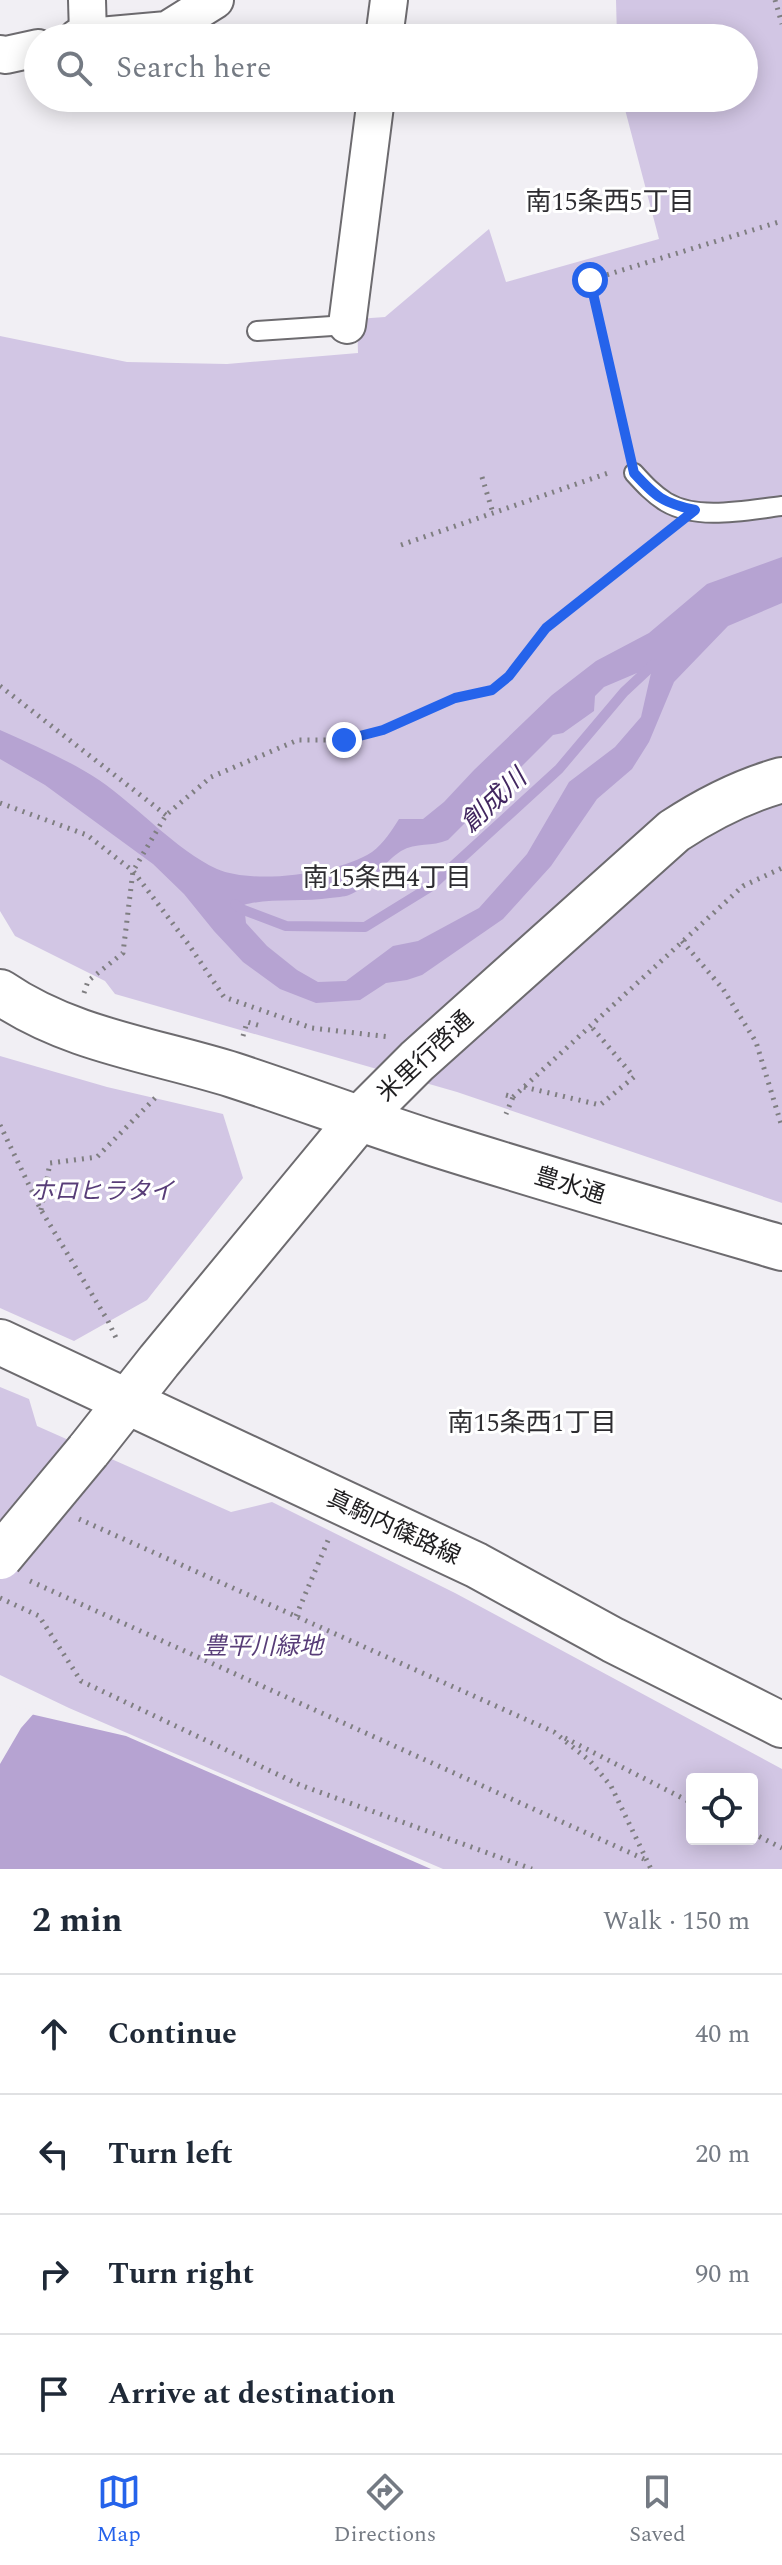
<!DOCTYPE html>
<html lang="en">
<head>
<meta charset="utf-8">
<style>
	body { margin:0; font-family:Spectral,"Noto Sans JP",serif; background:#f6f6f7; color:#1f2937 }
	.controls { position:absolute; right:24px; bottom:24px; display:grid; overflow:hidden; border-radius:8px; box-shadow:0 4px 20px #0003 }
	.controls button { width:72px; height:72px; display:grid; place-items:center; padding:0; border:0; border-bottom:2px solid #e0e1e3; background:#fff; color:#1f2937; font:40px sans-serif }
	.stop { position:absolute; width:24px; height:24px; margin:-18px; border:6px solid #2563eb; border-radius:50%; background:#fff }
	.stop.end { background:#2563eb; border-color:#fff; box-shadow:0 2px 8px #0008 }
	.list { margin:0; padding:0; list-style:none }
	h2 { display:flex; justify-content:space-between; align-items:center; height:104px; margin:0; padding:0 32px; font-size:34px }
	h2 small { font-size:26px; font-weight:400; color:#747a83 }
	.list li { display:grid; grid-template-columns:52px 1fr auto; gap:24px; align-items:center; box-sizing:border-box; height:120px; padding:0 32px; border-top:2px solid #e0e1e3 }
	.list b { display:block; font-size:30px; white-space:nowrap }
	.list em { font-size:26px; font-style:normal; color:#747a83 }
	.icon { flex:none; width:44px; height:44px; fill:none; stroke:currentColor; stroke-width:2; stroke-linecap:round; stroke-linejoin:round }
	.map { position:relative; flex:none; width:782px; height:1869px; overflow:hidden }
	.search { position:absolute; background:#fff; box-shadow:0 4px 20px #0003; left:24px; right:24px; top:24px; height:88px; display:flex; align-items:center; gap:20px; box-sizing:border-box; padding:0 28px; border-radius:44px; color:#747a83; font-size:30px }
	.sheet { height:584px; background:#fff }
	nav { display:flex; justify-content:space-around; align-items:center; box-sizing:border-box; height:112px; border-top:2px solid #e0e1e3; background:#fff; font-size:22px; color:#747a83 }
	nav a { display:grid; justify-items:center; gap:4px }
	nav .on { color:#2563eb }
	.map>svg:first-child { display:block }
	.green { fill:#d2c6e4; fill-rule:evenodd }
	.water { fill:#b6a3d2; fill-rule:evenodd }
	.pier { fill:#f1eff4 }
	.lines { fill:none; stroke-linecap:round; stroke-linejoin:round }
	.stream { stroke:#b6a3d2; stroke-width:10 }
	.lane-casing { stroke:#6d6b6f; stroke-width:22 }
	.street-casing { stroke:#6d6b6f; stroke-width:40 }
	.secondary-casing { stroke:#6d6b6f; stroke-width:48 }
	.primary-casing { stroke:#6d6b6f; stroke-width:48 }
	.path { stroke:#7f7e81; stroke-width:5; stroke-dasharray:2 6; stroke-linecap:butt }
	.lane { stroke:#fff; stroke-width:18 }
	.street { stroke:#fff; stroke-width:36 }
	.secondary { stroke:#fff; stroke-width:44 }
	.primary { stroke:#fff; stroke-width:44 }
	.secondary-bridge-casing { stroke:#6d6b6f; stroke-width:48; stroke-linecap:butt }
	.secondary-bridge { stroke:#fff; stroke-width:44 }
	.route { stroke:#2563eb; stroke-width:10 }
	.labels { text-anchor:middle; stroke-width:6; stroke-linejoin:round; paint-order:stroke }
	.street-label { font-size:24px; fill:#1e1d1f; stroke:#fff }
	.park-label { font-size:24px; font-style:italic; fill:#583d78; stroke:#fff }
	.neighbourhood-label { font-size:26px; fill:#2e2d31; stroke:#fff }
	.water-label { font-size:26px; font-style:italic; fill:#422760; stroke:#fff }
</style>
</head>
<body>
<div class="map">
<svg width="782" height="1869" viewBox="0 0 782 1869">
	<rect width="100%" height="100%" fill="#f1eff4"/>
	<g class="green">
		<polygon points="616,0 782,0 782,1203 457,1092 115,994 105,981 15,936 0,911 0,336 127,362 227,364 358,353 357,319 385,317 489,229 506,282 659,239 622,98 744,98 744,38 617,38"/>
		<polygon points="0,1056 107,1087 223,1114 243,1178 147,1300 74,1341 0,1308"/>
		<path d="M0,1387l29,12 8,27 194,86 41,-10 183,91 327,176v100h-339l-374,-161 -69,-33zM692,1779h60v60h-60z"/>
	</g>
	<g class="water">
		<path d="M782,557v46l-54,23 -54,56 -25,60 -17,27 -35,30 -46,67 -48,53 -81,56 -15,5 -21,3 -26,17 -44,3 -36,-14 -37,-27 -29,-31 -30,-37 -31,-30 -108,-79 -45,-26v-29c33,15 69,30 99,50 38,26 77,70 118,89 36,16 122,5 155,-17 11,-8 20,-22 27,-33h24l21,-17 30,-32 78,-75 44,-34 53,-28 58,-49zM637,673h14l-10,44 -26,30 -46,35 -42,72 -48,54 -61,33 -25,5 -47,35 -28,1 -21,-12 -30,-24 -21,-23 -2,-18c21,-7 61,-3 86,-7 6,-1 14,-1 19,-3 22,-8 33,-32 52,-44 15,-9 31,-4 47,-11l105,-105 10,-2 31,-22 1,-15 9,-9z"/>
		<polygon points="0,1707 126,1736 431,1869 0,1869"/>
	</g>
	<polygon class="pier" points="0,1703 36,1711 21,1728 0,1764"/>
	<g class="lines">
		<polyline class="stream" points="235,904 241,909 286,926 365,927 430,887 559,769 624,692 654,664"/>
		<defs>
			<g id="lane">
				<polyline points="257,331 347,325"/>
				<path d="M634,473c10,11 19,21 32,29 32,19 81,8 116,4"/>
			</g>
			<g id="street">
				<polyline points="87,0 88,35"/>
				<polyline points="77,38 167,30 215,0"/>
				<polyline points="384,38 389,0"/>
				<polyline points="0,54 6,55 38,48"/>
				<polyline points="347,325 376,98"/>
			</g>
			<g id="secondary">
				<path d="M0,992c70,48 153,58 233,83 71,23 141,50 212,72 112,35 225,68 337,101"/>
				<path d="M88,1451l71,-90 200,-242 58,-58 257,-230c35,-23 68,-40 108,-51"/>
			</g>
			<polyline id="primary" points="0,1342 476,1565 613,1640 782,1725"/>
		</defs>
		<use href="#lane" class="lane-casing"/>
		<use href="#street" class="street-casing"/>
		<use href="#secondary" class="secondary-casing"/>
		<use href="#primary" class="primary-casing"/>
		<g class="path">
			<polyline points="775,0 782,24"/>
			<polyline points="628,450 590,280 782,221"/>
			<polyline points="482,477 493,513"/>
			<polyline points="401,545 611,472"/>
			<polyline points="0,686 166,815"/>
			<polyline points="0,803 87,835 133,871 189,945 224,997 312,1028 390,1037"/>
			<polyline points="682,941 723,989 756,1042 782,1127"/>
			<polyline points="84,993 88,981 123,953 133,871 166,815 211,777 298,740 344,740 383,730 455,698 492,690 509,676 546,628 673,529"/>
			<polyline points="243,1036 247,1022 261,1026"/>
			<polyline points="524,1087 600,1105 634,1077 590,1025"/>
			<polyline points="506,1095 513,1097 506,1114"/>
			<polyline points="513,1097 743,886 782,868"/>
			<polyline points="0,1125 41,1210 108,1321 118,1342"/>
			<polyline points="41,1210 50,1163 97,1157 159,1094"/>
			<polyline points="79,1519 554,1732 590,1761 611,1786 651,1869"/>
			<polyline points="30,1581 644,1859"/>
			<polyline points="0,1598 39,1616 81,1681 300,1785 532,1869"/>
			<polyline points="296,1616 329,1538"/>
			<polyline points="565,1738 692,1803"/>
			<polyline points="752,1833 782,1848"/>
		</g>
		<use href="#lane" class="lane"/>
		<use href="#street" class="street"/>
		<use href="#secondary" class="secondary"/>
		<use href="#primary" class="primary"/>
		<defs>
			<polyline id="secondary-bridge" points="0,1557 88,1451"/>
		</defs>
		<use href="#secondary-bridge" class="secondary-bridge-casing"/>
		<use href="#secondary-bridge" class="secondary-bridge"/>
	</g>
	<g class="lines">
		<path class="route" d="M344,740l39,-10 72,-32 37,-8 17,-14 37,-48 149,-118c-32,-7 -39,-13 -61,-37l-44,-193"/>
	</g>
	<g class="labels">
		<g class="street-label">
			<text transform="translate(425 1056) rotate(-43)" y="8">米里行啓通</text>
			<text transform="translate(570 1185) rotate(17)" y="8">豊水通</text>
			<text transform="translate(394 1527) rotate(25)" y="8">真駒内篠路線</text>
		</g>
		<g class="park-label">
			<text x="102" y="1199">ホロヒラタイ</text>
			<text x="263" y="1654">豊平川緑地</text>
		</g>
		<g class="neighbourhood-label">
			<text x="610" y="210">南15条西5丁目</text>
			<text x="387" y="886">南15条西4丁目</text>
			<text x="532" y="1431">南15条西1丁目</text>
		</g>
		<g class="water-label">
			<text transform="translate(493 800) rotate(-43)" y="9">創成川</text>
		</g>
	</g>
</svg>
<div class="controls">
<button><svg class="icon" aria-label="locate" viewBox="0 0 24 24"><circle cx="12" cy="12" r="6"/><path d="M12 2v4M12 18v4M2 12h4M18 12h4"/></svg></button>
</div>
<div class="stop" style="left:590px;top:280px"></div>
<div class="stop end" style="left:344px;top:740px"></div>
<div class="search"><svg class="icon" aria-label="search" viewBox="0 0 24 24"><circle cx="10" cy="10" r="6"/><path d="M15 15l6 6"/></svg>Search here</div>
</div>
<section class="sheet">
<h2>2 min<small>Walk · 150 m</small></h2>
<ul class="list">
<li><svg class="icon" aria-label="ahead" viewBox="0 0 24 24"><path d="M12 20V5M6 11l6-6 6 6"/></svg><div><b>Continue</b></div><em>40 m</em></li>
<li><svg class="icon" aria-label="left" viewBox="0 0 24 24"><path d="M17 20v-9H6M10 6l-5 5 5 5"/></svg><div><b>Turn left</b></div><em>20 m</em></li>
<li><svg class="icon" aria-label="right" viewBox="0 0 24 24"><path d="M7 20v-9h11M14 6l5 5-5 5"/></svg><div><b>Turn right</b></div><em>90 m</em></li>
<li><svg class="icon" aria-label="arrive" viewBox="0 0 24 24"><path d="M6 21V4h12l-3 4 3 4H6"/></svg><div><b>Arrive at destination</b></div></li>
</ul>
</section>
<nav>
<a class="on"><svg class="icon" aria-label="map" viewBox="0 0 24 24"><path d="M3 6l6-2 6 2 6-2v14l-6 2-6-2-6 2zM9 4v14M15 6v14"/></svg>Map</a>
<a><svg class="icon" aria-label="directions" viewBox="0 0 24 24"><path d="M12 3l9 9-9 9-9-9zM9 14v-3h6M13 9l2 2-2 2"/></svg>Directions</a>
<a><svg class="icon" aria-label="saved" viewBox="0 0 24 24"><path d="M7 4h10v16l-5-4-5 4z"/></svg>Saved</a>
</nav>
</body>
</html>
